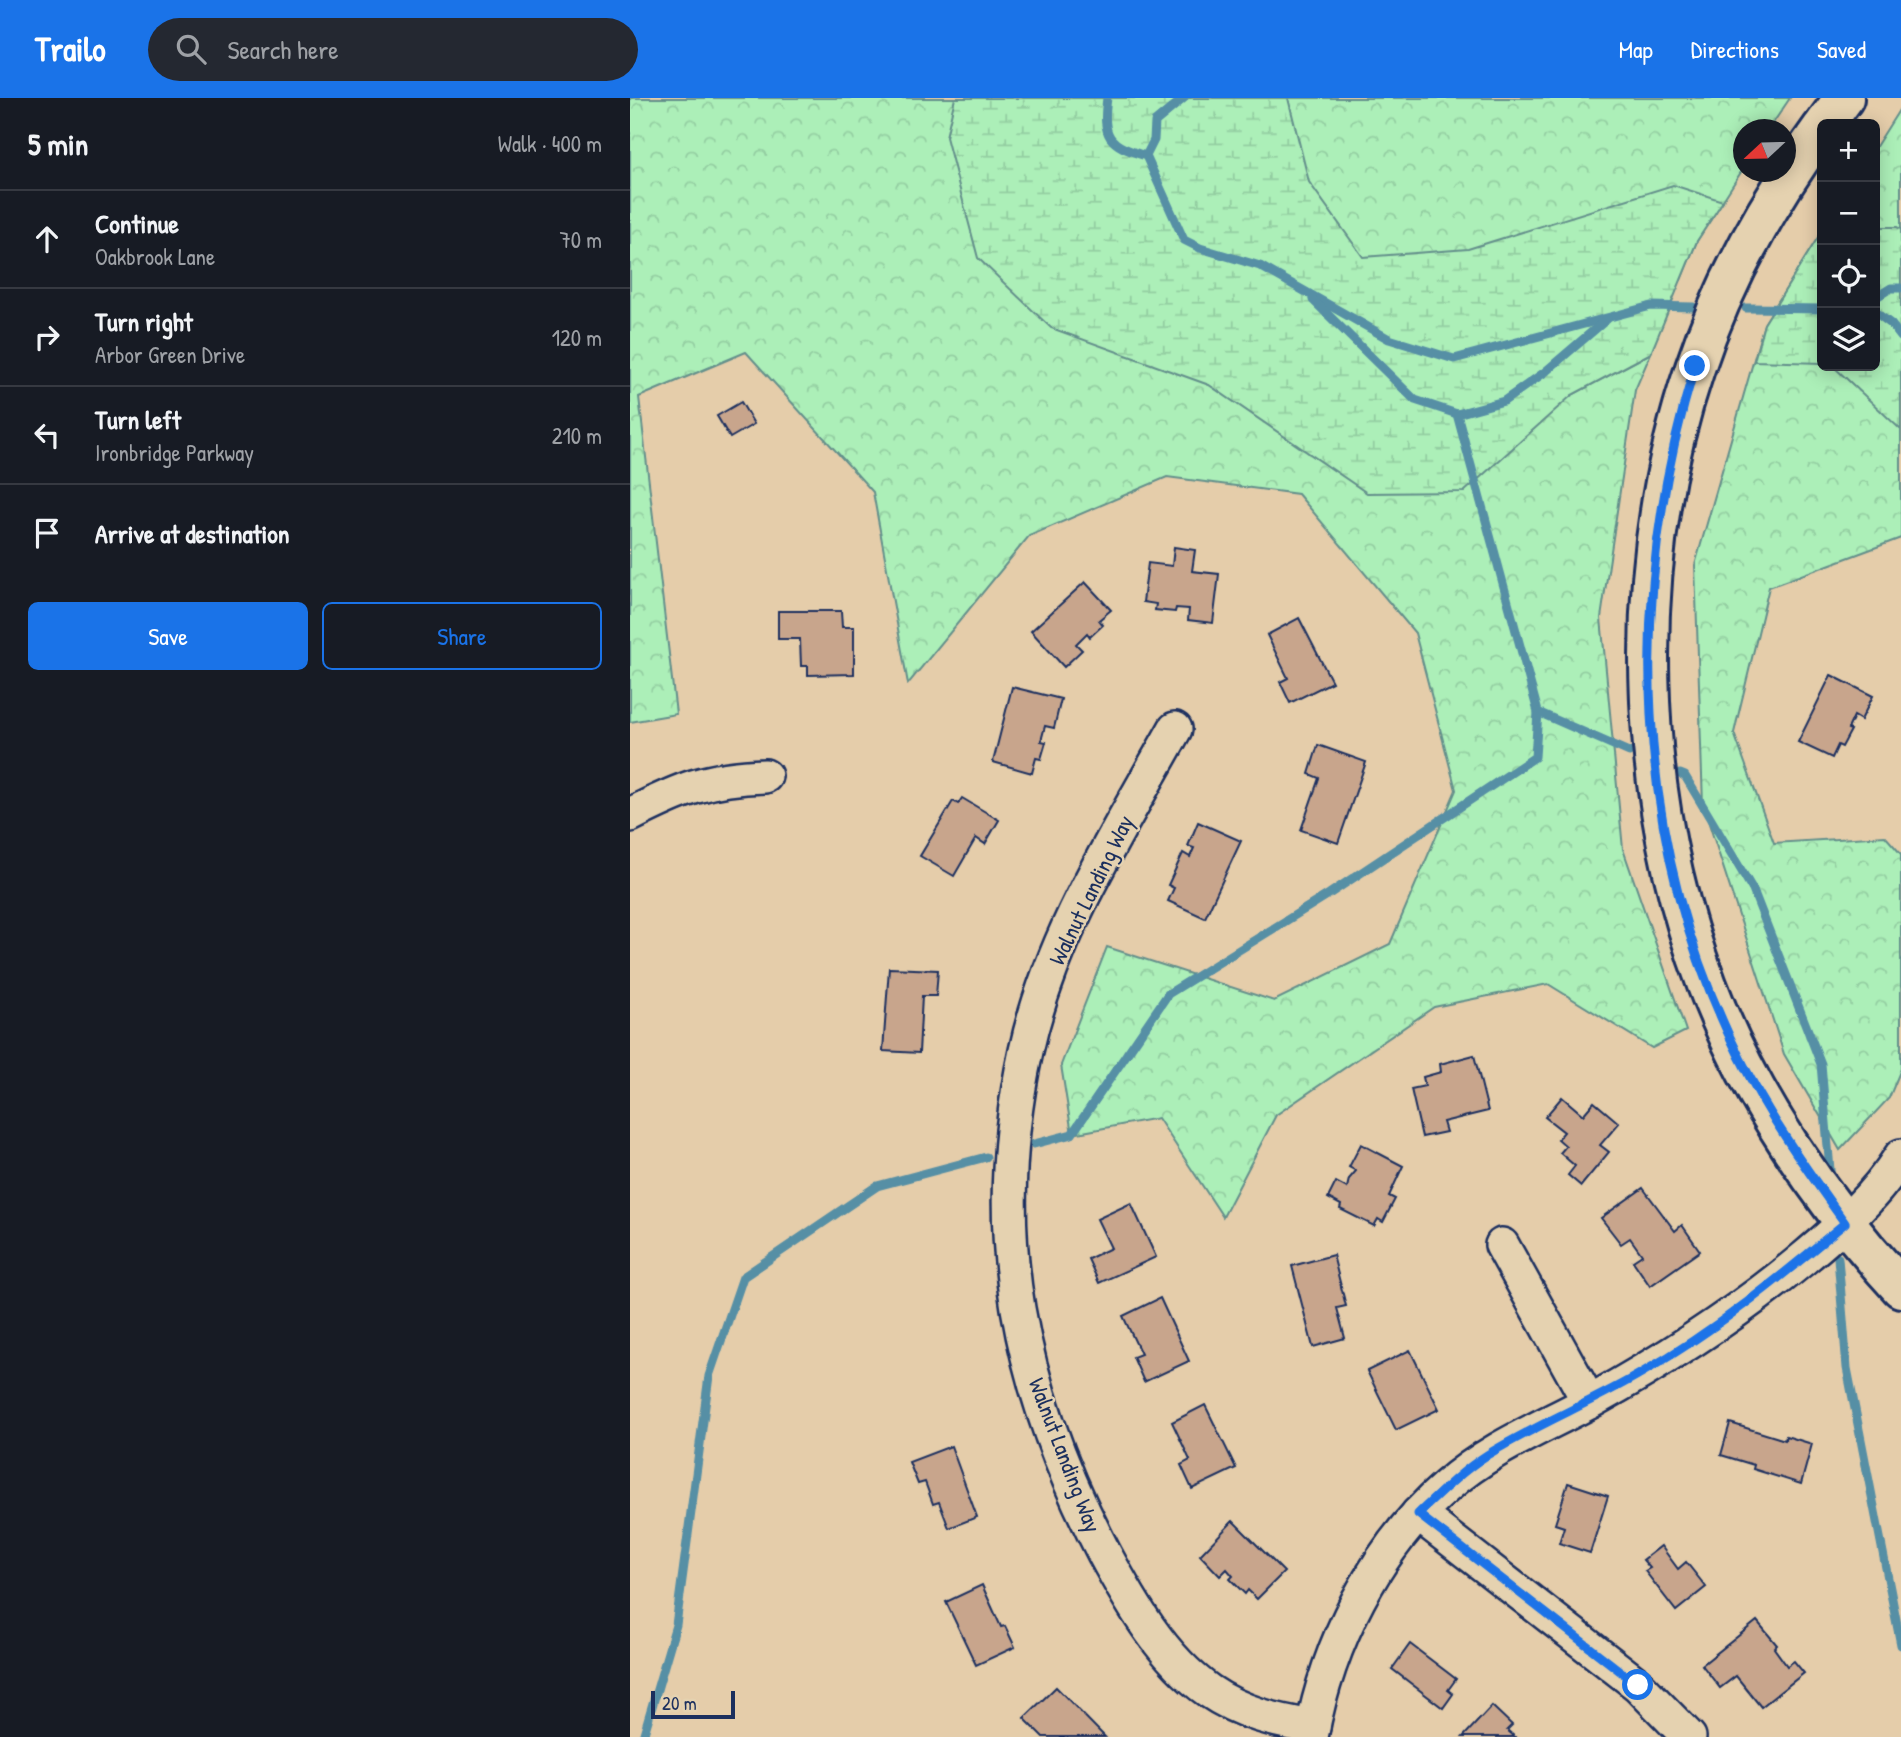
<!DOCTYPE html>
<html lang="en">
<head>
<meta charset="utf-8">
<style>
	body { margin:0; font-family:"Patrick Hand",sans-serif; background:#242831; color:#f1f3f6 }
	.controls { position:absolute; right:21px; top:21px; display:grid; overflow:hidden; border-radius:10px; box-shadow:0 4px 18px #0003 }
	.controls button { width:63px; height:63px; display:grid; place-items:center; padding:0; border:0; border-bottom:2px solid #363941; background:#171b24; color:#f1f3f6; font:35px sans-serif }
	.compass { position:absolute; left:1103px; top:21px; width:63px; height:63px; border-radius:50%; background:#171b24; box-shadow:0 4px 18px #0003; rotate:248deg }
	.scale { position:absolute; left:21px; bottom:18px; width:84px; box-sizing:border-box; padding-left:7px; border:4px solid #1b2f5e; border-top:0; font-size:19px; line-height:24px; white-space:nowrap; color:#1b2f5e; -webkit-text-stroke:5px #e5d2b0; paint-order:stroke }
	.stop { position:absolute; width:21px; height:21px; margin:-16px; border:5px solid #1a73e8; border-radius:50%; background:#fff }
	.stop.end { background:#1a73e8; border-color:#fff; box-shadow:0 2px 7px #0008 }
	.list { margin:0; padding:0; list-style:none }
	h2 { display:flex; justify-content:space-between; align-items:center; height:91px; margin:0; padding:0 28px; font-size:30px }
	h2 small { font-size:23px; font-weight:400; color:#9ea1a6 }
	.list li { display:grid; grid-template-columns:46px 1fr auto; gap:21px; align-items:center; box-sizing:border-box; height:98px; padding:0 28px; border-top:2px solid #363941 }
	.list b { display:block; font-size:26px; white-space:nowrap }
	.list p { margin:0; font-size:23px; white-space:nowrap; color:#9ea1a6 }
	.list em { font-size:23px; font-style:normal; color:#9ea1a6 }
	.actions { display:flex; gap:14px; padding:21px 28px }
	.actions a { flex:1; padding:16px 0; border:2px solid #1a73e8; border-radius:10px; text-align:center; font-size:24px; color:#1a73e8 }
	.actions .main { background:#1a73e8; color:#fff }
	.icon { flex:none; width:38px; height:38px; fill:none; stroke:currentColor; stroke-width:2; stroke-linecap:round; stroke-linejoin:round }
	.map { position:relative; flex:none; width:1271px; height:1639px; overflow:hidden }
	header { display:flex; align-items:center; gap:42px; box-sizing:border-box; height:98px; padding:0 35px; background:#1a73e8; color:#fff }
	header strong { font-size:33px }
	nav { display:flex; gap:38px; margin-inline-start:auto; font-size:24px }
	.search { width:490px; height:63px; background:#242831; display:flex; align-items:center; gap:18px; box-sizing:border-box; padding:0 24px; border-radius:38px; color:#9ea1a6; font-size:26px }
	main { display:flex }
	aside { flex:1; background:#171b24 }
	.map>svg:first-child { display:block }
	.forest { fill:url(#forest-crowns); stroke:#648f8b; stroke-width:2 }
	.wetland { fill:url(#wetland-marsh); stroke:#648f8b; stroke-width:2 }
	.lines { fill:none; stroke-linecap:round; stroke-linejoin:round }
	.stream { stroke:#568fa5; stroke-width:9 }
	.building { fill:#c8a58c; stroke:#1b2f5e; stroke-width:2 }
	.street-casing { stroke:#1b2f5e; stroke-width:38 }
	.secondary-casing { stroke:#1b2f5e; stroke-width:44 }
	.street { stroke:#e5d2b0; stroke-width:33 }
	.secondary { stroke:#e5d2b0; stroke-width:38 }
	.route { stroke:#1a73e8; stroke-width:9 }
	.labels { text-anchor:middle; stroke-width:5; stroke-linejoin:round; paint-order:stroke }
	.street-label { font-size:23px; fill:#1b2f5e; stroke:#e5d2b0 }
</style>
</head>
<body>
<header>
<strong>Trailo</strong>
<div class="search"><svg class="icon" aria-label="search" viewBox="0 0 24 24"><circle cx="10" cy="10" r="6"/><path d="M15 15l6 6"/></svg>Search here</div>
<nav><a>Map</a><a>Directions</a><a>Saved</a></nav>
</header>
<main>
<aside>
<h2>5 min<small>Walk · 400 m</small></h2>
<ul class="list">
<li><svg class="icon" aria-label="ahead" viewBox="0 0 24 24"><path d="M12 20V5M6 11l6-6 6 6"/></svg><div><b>Continue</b><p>Oakbrook Lane</p></div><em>70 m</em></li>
<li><svg class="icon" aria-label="right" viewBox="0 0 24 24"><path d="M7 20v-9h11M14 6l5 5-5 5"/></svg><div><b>Turn right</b><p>Arbor Green Drive</p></div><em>120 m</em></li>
<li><svg class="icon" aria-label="left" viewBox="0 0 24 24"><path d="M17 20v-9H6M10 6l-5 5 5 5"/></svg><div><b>Turn left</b><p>Ironbridge Parkway</p></div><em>210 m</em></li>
<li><svg class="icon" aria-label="arrive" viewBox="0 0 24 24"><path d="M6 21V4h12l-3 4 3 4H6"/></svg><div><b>Arrive at destination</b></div></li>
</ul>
<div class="actions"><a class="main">Save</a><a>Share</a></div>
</aside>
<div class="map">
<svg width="1271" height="1639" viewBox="0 0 1271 1639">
	<defs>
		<pattern id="forest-crowns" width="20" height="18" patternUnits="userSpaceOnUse" patternTransform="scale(1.75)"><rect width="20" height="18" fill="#acefb8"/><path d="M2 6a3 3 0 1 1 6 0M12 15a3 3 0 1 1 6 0" fill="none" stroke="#93cda1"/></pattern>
		<pattern id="wetland-marsh" width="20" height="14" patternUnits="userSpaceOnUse" patternTransform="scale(1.75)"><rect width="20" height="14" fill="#acefb8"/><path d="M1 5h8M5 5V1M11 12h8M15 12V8" fill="none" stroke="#93cda1"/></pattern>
	</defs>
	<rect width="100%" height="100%" fill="#e5cdaa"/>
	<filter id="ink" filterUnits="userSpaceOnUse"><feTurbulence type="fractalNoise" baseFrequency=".0143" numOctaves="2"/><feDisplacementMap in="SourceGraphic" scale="14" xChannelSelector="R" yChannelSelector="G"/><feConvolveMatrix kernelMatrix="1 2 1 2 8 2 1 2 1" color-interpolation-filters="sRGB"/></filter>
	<g filter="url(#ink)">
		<g class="forest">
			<polygon points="0,0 361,0 942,297 1021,255 1005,292 971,520 993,751 1056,933 1022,950 918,886 804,909 646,1017 593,1119 528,1020 442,1036 431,967 477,849 644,903 760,846 826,692 785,535 668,396 537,379 399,438 278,586 243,394 116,254 9,299 46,616 0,624"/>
			<polygon points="581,0 1160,0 1139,31 1114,32 1113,71 1067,143 1051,182 825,232 554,89"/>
			<polygon points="1271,9 1271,440 1139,489 1104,635 1144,745 1255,738 1271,756 1271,971 1259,1000 1210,1052 1154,956 1073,707 1065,467 1134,226 1192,133 1192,268 1245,268 1245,50"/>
		</g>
		<g class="wetland">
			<polygon points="325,0 658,0 679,84 733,159 838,151 1043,87 1093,103 1067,143 1021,255 942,297 834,394 737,395 579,287 421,230 348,160 316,39"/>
			<polygon points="1245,129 1267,129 1271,131 1271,332 1203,268 1245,268"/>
			<polygon points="1192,133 1192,265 1124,263 1134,226"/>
		</g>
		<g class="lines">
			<g class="stream">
				<path d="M477,0c-5,39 1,47 39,58l38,84 16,8 60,18 129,73 65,20 197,-53 42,1"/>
				<polyline points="516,58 524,42 525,24 554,0"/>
				<polyline points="1245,200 1261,190 1271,190"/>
				<polyline points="683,202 785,302 827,316 874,303 915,274 977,221"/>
				<polyline points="1116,210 1192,211"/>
				<polyline points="1245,214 1261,226 1271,239"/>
				<polyline points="827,316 908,614 999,654"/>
				<polyline points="1050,676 1055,678 1123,792 1191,966 1201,1084"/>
				<polyline points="404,1046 442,1036 538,896 699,796 905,659 908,614"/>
				<polyline points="1208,1160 1217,1270 1271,1547"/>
				<polyline points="13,1639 46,1527 79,1278 113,1179 247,1088 356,1059"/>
			</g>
		</g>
		<g class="building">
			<polygon points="111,304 124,326 100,340 87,318"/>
			<polygon points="544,449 565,452 562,473 589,476 583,525 558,522 559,511 546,510 545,514 525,512 526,506 513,504 518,465 542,468"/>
			<polygon points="455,484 481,512 469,522 473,527 460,539 457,535 446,546 452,552 434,569 401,533"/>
			<polygon points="148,513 211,513 212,529 224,529 224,576 178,577 178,568 171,568 170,541 148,541"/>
			<polygon points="669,520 702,584 660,605 650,584 658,580 637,537"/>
			<polygon points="1201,577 1243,598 1231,622 1224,618 1218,631 1221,632 1212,649 1208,647 1202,660 1168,644"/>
			<polygon points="382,589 431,601 424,630 415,628 411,643 416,644 411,661 406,660 402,675 363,664"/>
			<polygon points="688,647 736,664 708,745 671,732 689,680 679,676"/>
			<polygon points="332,700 369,722 355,746 346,740 324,778 290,758 323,703 328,706"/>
			<polygon points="568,724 611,743 575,820 538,803 544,790 538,787 553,755 560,759 564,750 558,748"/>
			<polygon points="259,870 308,872 306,898 292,898 289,955 253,953"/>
			<polygon points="844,957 858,1013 813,1024 816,1034 792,1039 781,991 795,988 793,979 811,974 810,966"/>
			<polygon points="932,999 953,1017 964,1004 989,1025 970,1047 979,1054 951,1088 938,1077 945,1068 930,1055 936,1048 928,1041 934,1034 915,1019"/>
			<polygon points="731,1046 773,1068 759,1098 765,1101 753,1124 748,1121 744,1128 710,1111 711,1107 698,1100 706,1084 717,1090 719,1081 726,1073 719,1069"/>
			<polygon points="1013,1090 1045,1133 1052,1127 1070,1153 1020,1188 1003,1163 1012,1157 1000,1140 991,1146 971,1120"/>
			<polygon points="501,1105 526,1159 469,1185 458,1161 481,1150 467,1121"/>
			<polygon points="703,1157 716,1208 707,1210 715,1240 683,1249 662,1168"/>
			<polygon points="530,1200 559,1263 514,1284 503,1259 511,1256 493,1218"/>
			<polygon points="780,1252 809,1311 766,1332 737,1273"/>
			<polygon points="575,1307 606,1370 562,1391 551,1367 560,1362 542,1324"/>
			<polygon points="1100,1325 1155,1342 1156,1338 1182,1346 1171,1386 1123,1371 1124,1367 1091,1357"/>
			<polygon points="321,1348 347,1419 319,1430 309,1404 303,1406 295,1384 288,1386 279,1364"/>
			<polygon points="938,1385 978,1398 960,1455 929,1445 934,1429 925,1426"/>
			<polygon points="603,1423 654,1474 627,1501 618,1492 615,1496 600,1481 603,1478 597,1471 590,1478 570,1457"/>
			<polygon points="1031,1448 1048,1471 1056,1464 1076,1489 1046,1513 1015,1473 1020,1470 1013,1462"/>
			<polygon points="352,1487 371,1529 375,1528 385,1549 346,1567 316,1504"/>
			<polygon points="1127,1523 1147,1547 1144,1550 1157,1568 1164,1563 1174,1575 1131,1609 1106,1578 1090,1590 1072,1567"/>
			<polygon points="780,1546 826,1581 818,1592 823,1596 813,1610 762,1571"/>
			<polygon points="426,1589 475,1639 413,1639 394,1620"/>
			<polygon points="862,1608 882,1627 877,1632 885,1639 833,1639"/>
		</g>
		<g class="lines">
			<defs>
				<g id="street">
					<path d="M545,631c-57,103 -124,206 -149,322 -40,182 -7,339 78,502 27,50 58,105 105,138 32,22 67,30 104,36"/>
					<path d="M0,717c51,-26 77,-37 135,-39"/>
					<polyline points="872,1147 959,1304"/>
					<polyline points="788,1416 1008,1587 1059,1639"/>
					<path d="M681,1639c17,-93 64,-189 136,-251 43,-38 96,-59 146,-86 74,-41 145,-87 210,-141 37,-31 72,-62 98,-103"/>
				</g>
				<g id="secondary">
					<polyline points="1195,26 1214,0"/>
					<path d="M1192,30c-53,73 -99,155 -127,240 -66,195 -60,426 12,617 41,109 115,218 194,303"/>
				</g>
			</defs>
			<use href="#street" class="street-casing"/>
			<use href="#secondary" class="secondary-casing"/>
			<use href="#street" class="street"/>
			<use href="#secondary" class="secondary"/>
		</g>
	</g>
	<g class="lines" filter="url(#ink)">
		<path class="route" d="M1008,1587l-220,-171c22,-21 44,-43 69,-59 50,-31 106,-53 156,-83 73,-42 138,-95 202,-149 -38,-53 -76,-106 -105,-165 -108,-214 -114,-465 -45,-692"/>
	</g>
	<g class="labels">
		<g class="street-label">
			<text transform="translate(461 792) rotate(-64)" y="8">Walnut Landing Way</text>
			<text transform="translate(435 1357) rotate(69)" y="8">Walnut Landing Way</text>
		</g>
	</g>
</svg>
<div class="controls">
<button>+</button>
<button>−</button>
<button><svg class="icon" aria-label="locate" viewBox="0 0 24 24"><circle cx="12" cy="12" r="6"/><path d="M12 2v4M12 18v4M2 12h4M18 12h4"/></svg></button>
<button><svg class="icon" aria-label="layers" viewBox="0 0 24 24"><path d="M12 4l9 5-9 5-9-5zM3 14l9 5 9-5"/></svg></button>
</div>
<svg class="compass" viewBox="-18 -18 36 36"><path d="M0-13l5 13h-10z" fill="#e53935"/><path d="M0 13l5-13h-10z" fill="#9ea1a6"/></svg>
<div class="scale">20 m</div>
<div class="stop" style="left:1008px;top:1587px"></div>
<div class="stop end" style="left:1065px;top:268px"></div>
</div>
</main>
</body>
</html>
